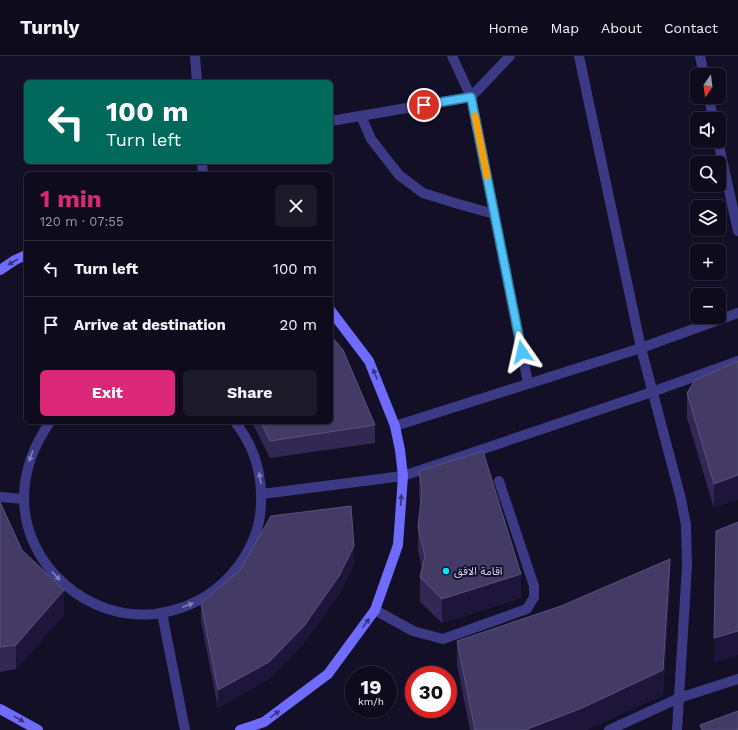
<!DOCTYPE html>
<html lang="en">
<head>
<meta charset="utf-8">
<style>
	:root { --surface:#0e0b1c; --page:#1c1929; --text:#f1f3f6; --muted:#9b9ba3; --line:#2e2b3b; --accent:#db2777 }
	body { margin:0; font-family:"Work Sans","Noto Sans Arabic",sans-serif; background:var(--page); color:var(--text); height:100vh; display:flex; flex-direction:column; font-size:15px; white-space:nowrap }
	* { box-sizing:border-box; margin:0 }
	p { font-size:13px; color:var(--muted) }
	.icon { flex:none; width:22px; height:22px; fill:none; stroke:currentColor; stroke-width:2; stroke-linecap:round; stroke-linejoin:round }
	.map { position:relative; flex:1; overflow:hidden }
	.side { position:absolute; left:24px; top:116px; width:309px; height:252px; display:flex; flex-direction:column; background:var(--surface); border-radius:6px; box-shadow:0 1px 3px #0004,0 0 0 1px var(--line) }
	.side>* { flex:none }
	.top-card { position:absolute; left:24px; top:24px; width:309px; height:84px; border-radius:6px; box-shadow:0 1px 3px #0004,0 0 0 1px var(--line); background:#00695c; color:#fff; overflow:hidden }
	.needle { width:26px; rotate:194deg }
	.tools { position:absolute; left:690px; top:12px; display:grid; gap:8px }
	.tools a { display:grid; place-items:center; width:36px; height:36px; border-radius:6px; background:var(--surface); box-shadow:0 1px 3px #0004,0 0 0 1px var(--line); font-size:20px }
	.speed { position:absolute; left:345px; top:610px; display:flex; gap:8px; font-size:20px; font-weight:700; text-align:center }
	.speed>* { display:grid; place-content:center; width:52px; height:52px; border-radius:50%; background:var(--surface); box-shadow:0 1px 3px #0004,0 0 0 1px var(--line); line-height:1 }
	.speed small { font-size:10px; font-weight:400 }
	.speed .limit { border:6px solid #d22; background:#fff; color:#111 }
	.pin { position:absolute; display:grid; place-items:center; width:34px; height:34px; color:#fff; margin:-17px; border:2px solid #fff; border-radius:50%; box-shadow:0 1px 4px #0007 }
	.me { position:absolute; width:44px; margin:-22px; rotate:349deg; stroke-linejoin:round; filter:drop-shadow(0 0 3px #0008) }
	.turn { display:flex; align-items:center; gap:14px; height:84px; padding:0 16px; font-size:18px }
	.turn .icon { width:52px; height:52px; stroke-width:2.5 }
	.turn b { display:block; font-size:28px; line-height:34px }
	.round { display:grid; place-items:center; flex:none; width:42px; height:42px; border-radius:6px; background:var(--page) }
	.overview { display:flex; align-items:center; justify-content:space-between; height:68px; padding:0 16px }
	h1 { font-size:24px; font-weight:700; line-height:30px; color:var(--accent) }
	.button { display:flex; gap:8px; margin-top:auto; padding:8px 16px }
	.button a { flex:1; height:46px; border-radius:6px; background:var(--accent); color:#fff; font-size:16px; font-weight:700; line-height:46px; text-align:center }
	.button a+a { background:var(--page); color:var(--text) }
	ul { padding:0; list-style:none }
	li { display:flex; align-items:center; gap:12px; height:56px; padding:0 16px; border-top:1px solid var(--line) }
	li div { flex:1 }
	li b { display:block; font-size:15px }
	li em { font-style:normal }
	header { display:flex; align-items:center; gap:24px; box-sizing:border-box; height:56px; padding:0 20px; background:var(--surface); border-bottom:1px solid var(--line) }
	header strong { font-size:19px }
	nav { display:flex; gap:22px; margin-inline-start:auto; font-size:14px }
	.map>svg:first-child { display:block }
</style>
</head>
<body>
<header>
<strong>Turnly</strong>
<nav><a>Home</a><a>Map</a><a>About</a><a>Contact</a></nav>
</header>
<div class="map">
<svg width="738" height="674" viewBox="0 0 738 674">
	<rect width="100%" height="100%" fill="#130f26"/>
	<g fill="none" stroke-linecap="round" stroke-linejoin="round">
		<g stroke="#3d3a85" stroke-width="10">
			<path d="M195 0 197 26"/>
			<path d="M452 0 471 41 528 327"/>
			<path d="M579 0 641 292 681 443 686 469 687 510 677 674"/>
			<path d="M700 0 704 19"/>
			<path d="M709 41 713 63"/>
			<path d="M361 60 371 83 399 119 423 137 455 147 494 158"/>
			<path d="M331 65 471 41 510 0"/>
			<path d="M718 85 738 175"/>
			<path d="M202 106 203 118"/>
			<path d="M50 366C34 389 24 413 24 442 24 510 88 565 155 558 177 555 198 547 216 533 237 516 253 492 259 466 265 430 258 395 235 366"/>
			<path d="M395 370 641 292 738 257"/>
			<path d="M262 438 403 420 652 336 738 305"/>
			<path d="M0 441 24 443"/>
			<path d="M375 554 413 575 443 583 527 553 534 541V530L499 425"/>
			<path d="M162 557 185 674"/>
			<path d="M609 674 679 642 738 623"/>
		</g>
		<g stroke="#6f6bff" stroke-width="10">
			<path d="M0 214 15 204 26 199"/>
			<path d="M0 653 38 674"/>
			<path d="M240 674 264 666 328 618 375 554 398 489 403 420 400 394 395 370 369 305 331 255"/>
		</g>
	</g>
	<g fill="#312854">
		<path d="M738 305 714 452 687 362V337Z"/>
		<path d="M252 366H331L375 369V387L270 402Z"/>
		<path d="M419 415 521 542 442 567 420 546V521L422 512 418 495V471L421 449 419 439Z"/>
		<path d="M0 446 22 494 64 559 16 613 0 616Z"/>
		<path d="M354 508 339 538 304 587 269 623 218 652 201 565V547Z"/>
		<path d="M670 528 663 639 586 674H470L457 609V585Z"/>
	</g>
	<g fill="#1d163a">
		<path d="M738 419V444L714 452V428Z"/>
		<path d="M354 490V508L339 538 304 587 269 623 218 652V634Z"/>
		<path d="M670 503V528L663 639 586 674H525Z"/>
		<path d="M521 518V542L442 567V543Z"/>
		<path d="M64 534V559L16 613V589Z"/>
		<path d="M738 575V599L714 607V582Z"/>
	</g>
	<g fill="#433a66" stroke="#5a527e">
		<path d="M331 280 343 294 375 369 270 385 261 366H331Z"/>
		<path d="M738 305V419L714 428 687 337 695 324Z"/>
		<path d="M483 395 521 518 442 543 420 521 425 500 418 471 422 434 419 415Z"/>
		<path d="M0 446 22 494 64 534 16 589 0 591Z"/>
		<path d="M351 450 354 490 339 520 304 570 269 606 218 634 201 547 240 514 271 460Z"/>
		<path d="M738 466V575L714 582 716 475Z"/>
		<path d="M670 503 663 614 582 652 525 674H475L457 585 561 550Z"/>
		<path d="M738 655V674H702L700 669Z"/>
	</g>
	<defs><path id="oneway-solid" d="M-6-.8H1V-3.2L6.5 0L1 3.2V.8H-6Z"/></defs>
	<g fill="#38347d">
		<use href="#oneway-solid" transform="translate(13 206) rotate(149)"/>
		<use href="#oneway-solid" transform="translate(375 318) rotate(-112)"/>
		<use href="#oneway-solid" transform="translate(401 444) rotate(-86)"/>
		<use href="#oneway-solid" transform="translate(366 567) rotate(-54)"/>
		<use href="#oneway-solid" transform="translate(275 658) rotate(-36)"/>
		<use href="#oneway-solid" transform="translate(19 663) rotate(29)"/>
	</g>
	<g fill="#837fbc">
		<use href="#oneway-solid" transform="translate(31 400) rotate(109)"/>
		<use href="#oneway-solid" transform="translate(260 422) rotate(-99)"/>
		<use href="#oneway-solid" transform="translate(56 520) rotate(47)"/>
		<use href="#oneway-solid" transform="translate(188 549) rotate(-21)"/>
	</g>
	<g fill="none" stroke-linecap="round" stroke-linejoin="round">
		<g stroke="#337fa1" stroke-width="10">
			<path id="route" d="M424 49 471 41 522 296"/>
		</g>
		<use href="#route" stroke="#4fc3f7" stroke-width="7"/>
		<path stroke="#f59e0b" stroke-width="7" d="M475 60 487 120"/>
	</g>
	<circle fill="#00e5ff" stroke="#130f26" stroke-width="1.5" cx="446" cy="515" r="4"/>
	<g text-anchor="middle" dominant-baseline="central" stroke-width="4" stroke-linejoin="round" paint-order="stroke">
		<g font-size="11" fill="#d9d4ff" stroke="#130f26" text-anchor="start">
			<text x="454" y="515">اقامة الافق</text>
		</g>
	</g>
</svg>
<div class="tools">
<a><svg class="needle" viewBox="-14 -14 28 28"><path d="M0-13l5 13h-10z" fill="#e53935"/><path d="M0 13l5-13h-10z" fill="#9b9ba3"/></svg></a>
<a><svg class="icon" aria-label="sound" viewBox="0 0 24 24"><path d="M4 9h4l5-4v14l-5-4H4zM17 9q2 3 0 6"/></svg></a>
<a><svg class="icon" aria-label="search" viewBox="0 0 24 24"><circle cx="10" cy="10" r="6"/><path d="M15 15l6 6"/></svg></a>
<a><svg class="icon" aria-label="layers" viewBox="0 0 24 24"><path d="M12 4l9 5-9 5-9-5zM3 14l9 5 9-5"/></svg></a>
<a>+</a>
<a>−</a>
</div>
<div class="speed"><div>19<small>km/h</small></div><div class="limit">30</div></div>
<div class="pin" style="left:424px;top:49px;background:#d93025"><svg class="icon" aria-label="arrive" viewBox="0 0 24 24"><path d="M6 21V4h12l-3 4 3 4H6"/></svg></div>
<svg class="me" style="left:522px;top:296px" viewBox="-20 -20 40 40"><path d="M0-17L14 15 0 8-14 15z" fill="#4fc3f7" stroke="#fff" stroke-width="4"/></svg>
<div class="top-card">
<div class="turn"><svg class="icon" aria-label="left" viewBox="0 0 24 24"><path d="M17 20v-9H6M10 6l-5 5 5 5"/></svg><div><b>100 m</b>Turn left</div></div>
</div>
<section class="side">
<div class="overview"><div><h1>1 min</h1><p>120 m · 07:55</p></div><a class="round"><svg class="icon" aria-label="close" viewBox="0 0 24 24"><path d="M6 6l12 12M18 6L6 18"/></svg></a></div>
<ul>
<li><svg class="icon" aria-label="left" viewBox="0 0 24 24"><path d="M17 20v-9H6M10 6l-5 5 5 5"/></svg><div><b>Turn left</b></div><em>100 m</em></li>
<li><svg class="icon" aria-label="arrive" viewBox="0 0 24 24"><path d="M6 21V4h12l-3 4 3 4H6"/></svg><div><b>Arrive at destination</b></div><em>20 m</em></li>
</ul>
<div class="button"><a>Exit</a><a>Share</a></div>
</section>
</div>
</body>
</html>
